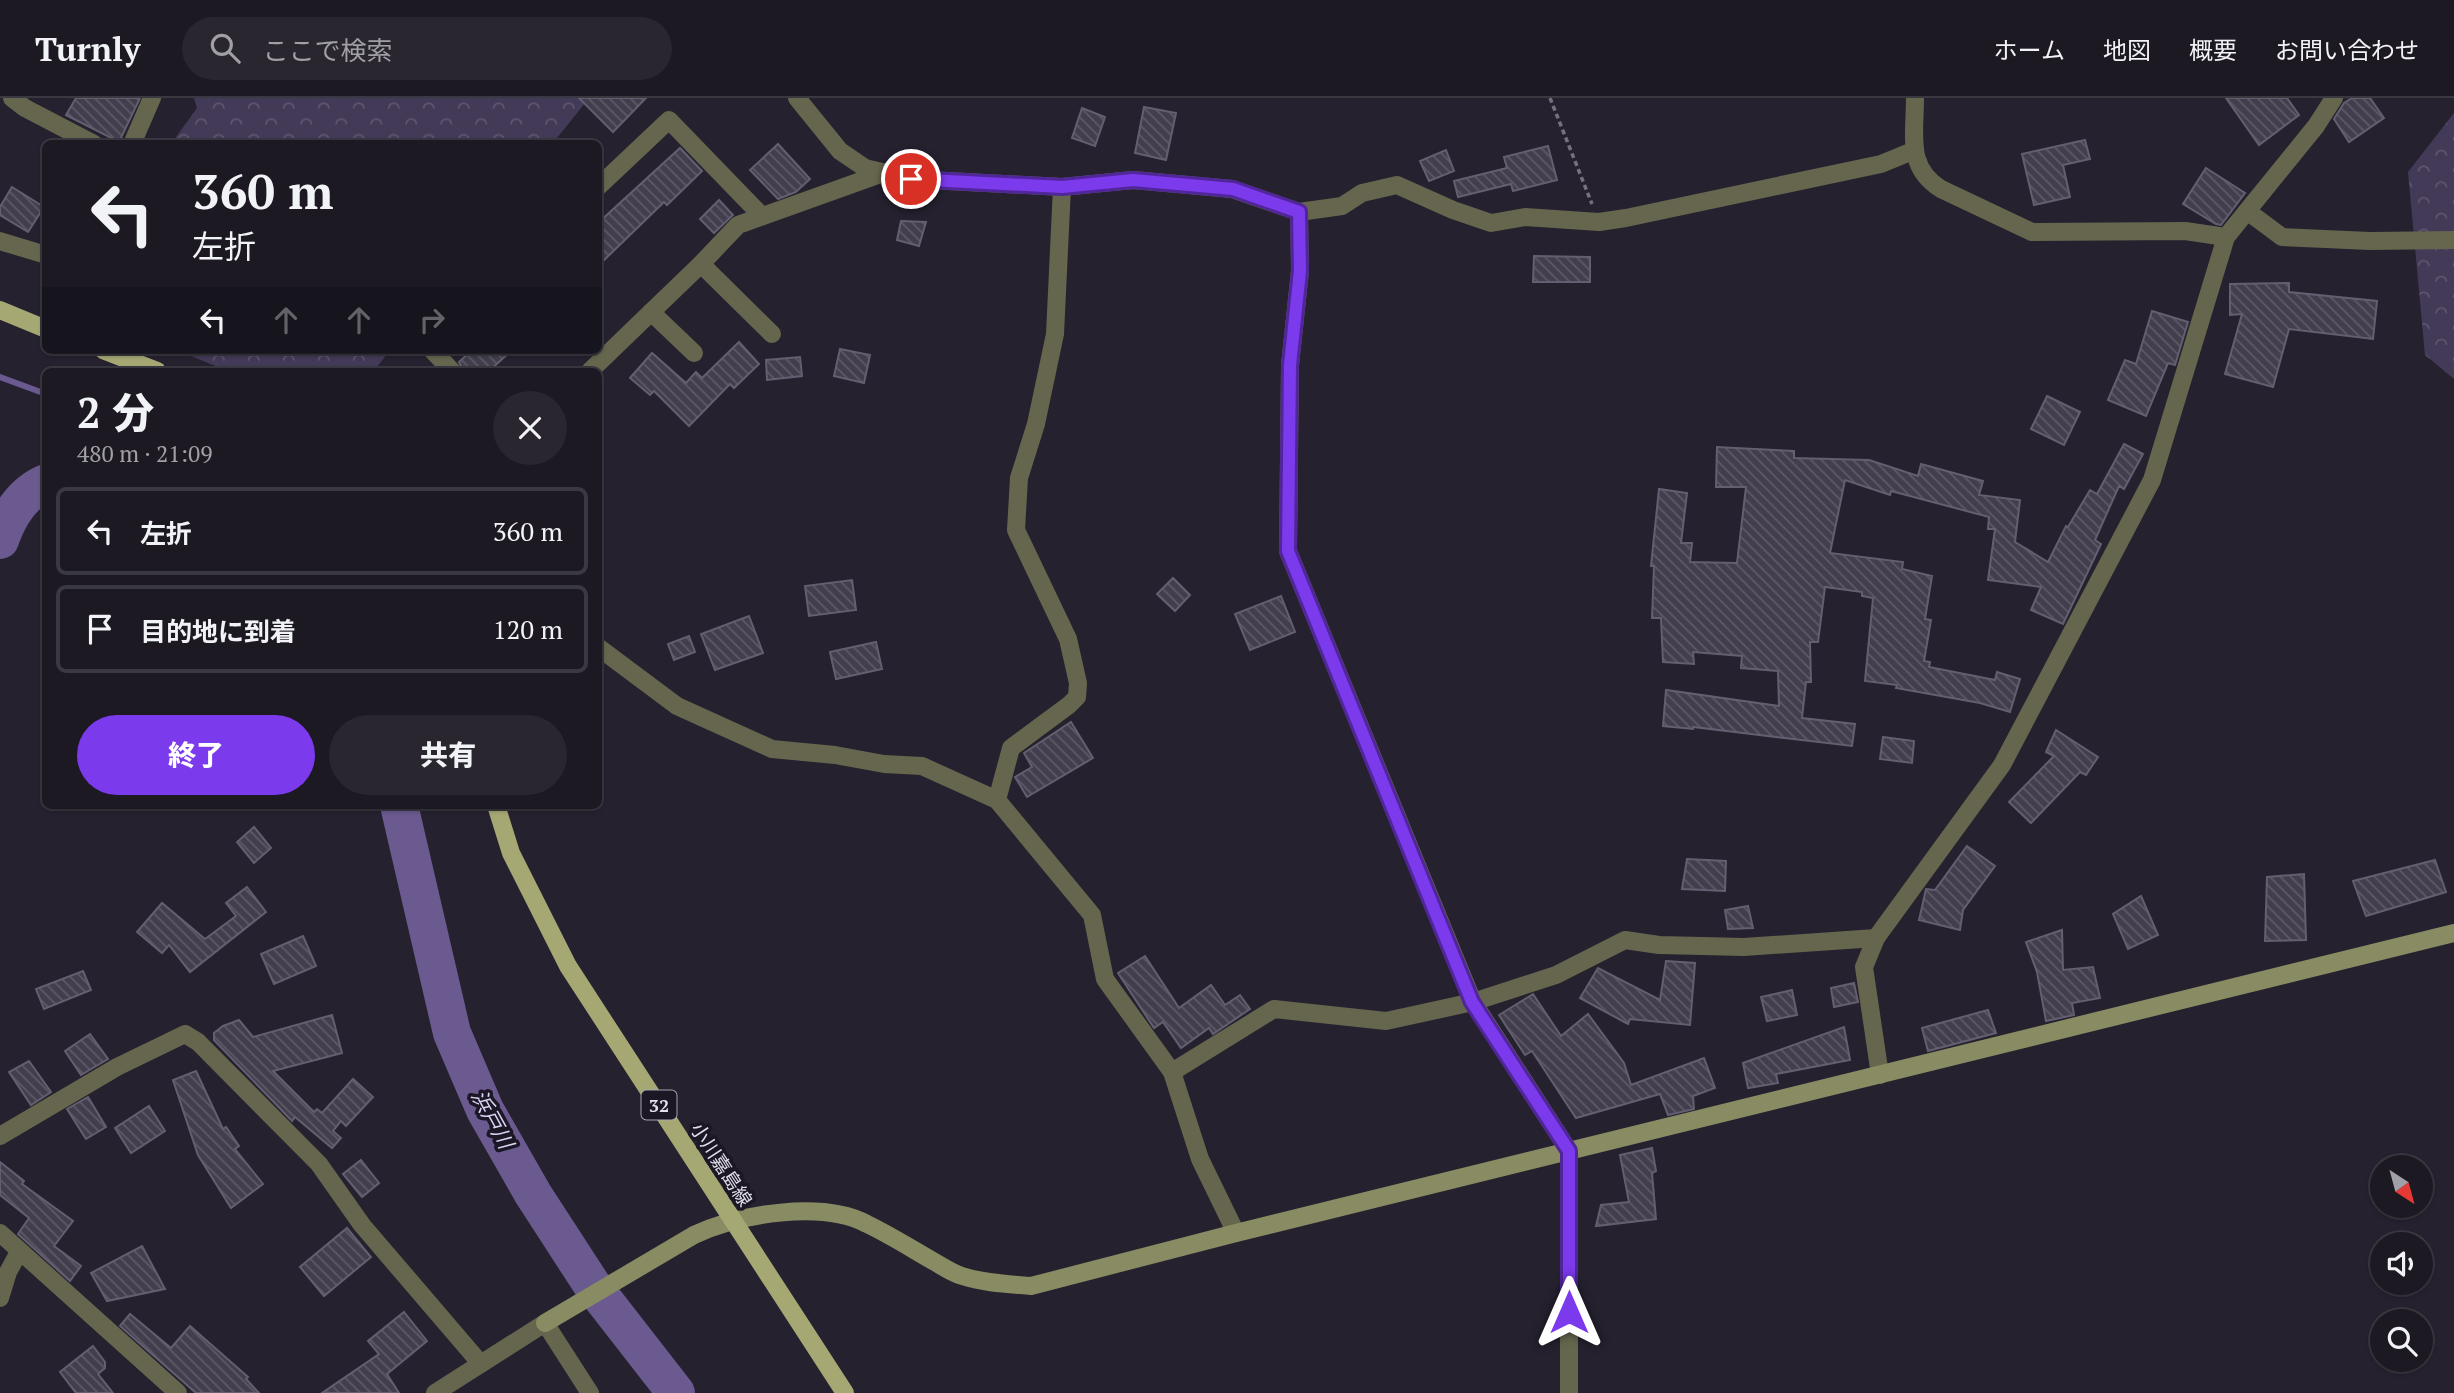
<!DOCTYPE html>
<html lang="ja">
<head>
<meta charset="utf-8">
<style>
	:root { --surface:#1c1923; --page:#292630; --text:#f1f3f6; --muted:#a0a0a6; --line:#3a3841; --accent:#7c3aed }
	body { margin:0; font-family:"PT Serif","Noto Sans JP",serif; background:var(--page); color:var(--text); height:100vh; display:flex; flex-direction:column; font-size:26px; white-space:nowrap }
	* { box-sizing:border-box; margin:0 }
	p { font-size:23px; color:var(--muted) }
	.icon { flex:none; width:38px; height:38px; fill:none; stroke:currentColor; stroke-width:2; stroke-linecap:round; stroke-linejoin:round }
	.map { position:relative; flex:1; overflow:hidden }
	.drawer { position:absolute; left:42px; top:270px; width:560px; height:441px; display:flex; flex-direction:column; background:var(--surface); border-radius:10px; box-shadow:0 2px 5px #0004,0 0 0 2px var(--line) }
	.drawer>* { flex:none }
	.hud { position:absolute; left:42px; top:42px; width:560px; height:214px; border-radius:10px; box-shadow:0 2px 5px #0004,0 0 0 2px var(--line); background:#1c1923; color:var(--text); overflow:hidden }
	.needle { width:46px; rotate:144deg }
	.buttons { position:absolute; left:2370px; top:1057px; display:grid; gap:14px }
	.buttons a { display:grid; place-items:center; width:63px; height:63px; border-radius:50%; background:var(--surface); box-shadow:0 2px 5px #0004,0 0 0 2px var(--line); font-size:35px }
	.pin { position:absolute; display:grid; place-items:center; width:60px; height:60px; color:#fff; margin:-30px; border:4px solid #fff; border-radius:50%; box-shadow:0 2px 7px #0007 }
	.me { position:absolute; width:77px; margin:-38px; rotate:0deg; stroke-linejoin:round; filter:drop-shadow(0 0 5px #0008) }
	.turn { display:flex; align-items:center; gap:24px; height:147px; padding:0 35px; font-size:32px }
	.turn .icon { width:91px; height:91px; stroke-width:2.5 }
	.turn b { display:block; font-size:49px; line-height:60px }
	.lanes { display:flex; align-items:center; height:66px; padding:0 35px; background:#0003; justify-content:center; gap:35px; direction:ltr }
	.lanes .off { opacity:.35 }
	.round { display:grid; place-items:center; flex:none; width:74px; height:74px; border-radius:37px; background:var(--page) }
	.headline { display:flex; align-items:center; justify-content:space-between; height:119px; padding:0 35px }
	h1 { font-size:42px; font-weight:800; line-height:52px }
	.action { display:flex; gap:14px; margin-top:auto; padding:14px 35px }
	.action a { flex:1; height:80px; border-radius:42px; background:var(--accent); color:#fff; font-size:28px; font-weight:800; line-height:80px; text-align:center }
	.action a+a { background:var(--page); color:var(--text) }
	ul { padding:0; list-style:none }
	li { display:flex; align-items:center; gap:21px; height:88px; margin:0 14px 10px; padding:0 21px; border:4px solid var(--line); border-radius:10px }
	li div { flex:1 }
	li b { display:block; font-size:26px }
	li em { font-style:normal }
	header { display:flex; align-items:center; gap:42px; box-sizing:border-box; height:98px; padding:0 35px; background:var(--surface); border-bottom:2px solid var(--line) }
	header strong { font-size:33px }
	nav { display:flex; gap:38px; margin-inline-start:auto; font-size:24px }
	.search { width:490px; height:63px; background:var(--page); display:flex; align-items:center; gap:18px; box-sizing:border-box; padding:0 24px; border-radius:38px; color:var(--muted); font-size:26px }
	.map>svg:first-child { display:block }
</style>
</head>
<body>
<header>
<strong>Turnly</strong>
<div class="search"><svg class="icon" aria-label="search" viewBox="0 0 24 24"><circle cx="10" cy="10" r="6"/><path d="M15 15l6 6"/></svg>ここで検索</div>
<nav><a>ホーム</a><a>地図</a><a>概要</a><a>お問い合わせ</a></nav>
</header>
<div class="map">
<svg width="2454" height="1295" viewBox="0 0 2454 1295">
	<defs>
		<pattern id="forest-crowns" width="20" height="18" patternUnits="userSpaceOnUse" patternTransform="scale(1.75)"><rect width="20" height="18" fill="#433a58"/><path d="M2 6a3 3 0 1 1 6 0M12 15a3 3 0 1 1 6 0" fill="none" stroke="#5e5670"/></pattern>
		<pattern id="building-back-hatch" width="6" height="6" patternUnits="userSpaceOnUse" patternTransform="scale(1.75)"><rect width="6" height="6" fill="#423e4d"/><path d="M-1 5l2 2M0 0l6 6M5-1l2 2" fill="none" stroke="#5d5a67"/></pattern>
	</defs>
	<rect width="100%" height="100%" fill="#25212f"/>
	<g fill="url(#forest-crowns)">
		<path d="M194 0H589L553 45 171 46 197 10Z"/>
		<path d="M2454 15V281L2425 257 2408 74Z"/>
		<path d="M176 252H390L374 273H228Z"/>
	</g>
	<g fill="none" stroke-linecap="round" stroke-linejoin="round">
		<path stroke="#6a5a8f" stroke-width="6" d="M0 279 46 296"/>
		<g stroke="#6a5a8f" stroke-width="38">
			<path d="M0 442C8 419 22 395 46 385"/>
			<path d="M399 707 452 935 485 1012 533 1096 592 1187 676 1295"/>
		</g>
	</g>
	<g fill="url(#building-back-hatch)" stroke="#645f70" stroke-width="2">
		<path d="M76 0H140L119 44 66 17Z"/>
		<path d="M579 0H646L613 34Z"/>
		<path d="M2226 0H2287L2299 17 2259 47Z"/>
		<path d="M2352 0H2370L2384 20 2349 44 2334 21 2344 5Z"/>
		<path d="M1144 9 1176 15 1166 62 1135 55Z"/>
		<path d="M1082 10 1105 19 1095 48 1072 40Z"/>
		<path d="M2085 42 2090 61 2063 67 2070 99 2034 107 2022 56Z"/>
		<path d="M778 46 810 81 796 94 778 101 750 72Z"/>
		<path d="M1548 48 1557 82 1513 93 1511 86 1458 99 1454 83 1507 70 1504 59Z"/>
		<path d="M680 50 702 73 667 107 664 104 598 168V125Z"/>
		<path d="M1446 52 1454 73 1429 83 1420 63Z"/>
		<path d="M2206 70 2245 95 2221 127 2216 126 2183 106Z"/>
		<path d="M12 89 44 109 28 134 0 117V109Z"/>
		<path d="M719 102 733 117 714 135 700 121Z"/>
		<path d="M901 123 926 124 919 148 897 142Z"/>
		<path d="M1534 158 1590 159V184H1533Z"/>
		<path d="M2289 185V194L2377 203 2373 241 2289 231 2273 289 2225 276 2242 216 2230 217V186Z"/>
		<path d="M2152 213 2188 224 2175 267 2168 265 2146 318 2108 302 2125 262 2136 266Z"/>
		<path d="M739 244 759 266 734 290 730 286 689 328 654 293 650 297 630 280 652 255 686 285 696 274 702 280Z"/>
		<path d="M840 251 870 257 864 285 834 278Z"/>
		<path d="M472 252H512L489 273H463L459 264Z"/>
		<path d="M800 259 802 278 767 282 766 262Z"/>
		<path d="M2047 298 2080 314 2064 347 2031 331Z"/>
		<path d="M2124 346 2143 356 2124 391 2119 388 2095 442 2101 446 2063 526 2031 512 2041 489 1988 482 1995 431H1988L1989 419 1891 393 1890 397 1845 382 1830 455 1903 464 1902 471 1932 478 1925 521 1931 522 1924 563 1930 564 1929 569 1995 582 1997 574 2020 581 2010 614 1980 605 1896 590 1897 587 1865 583 1873 500 1862 498V494L1825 489 1818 544H1810L1811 584H1806L1802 620 1855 626 1852 648 1693 629V631L1663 628 1666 592 1779 608 1778 573 1741 570 1742 558 1693 554 1694 566 1663 564 1661 520H1652L1654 468H1651L1659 391 1687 395 1681 445H1692L1690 464 1737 465 1746 389H1716L1717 349 1794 353V360L1869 362 1918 378 1921 366 1983 383 1979 397 2020 402 2015 444 2048 464 2066 428 2068 429 2090 392 2097 396Z"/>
		<path d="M1173 480 1190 497 1175 513 1157 496Z"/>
		<path d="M852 482 856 512 809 518 805 488Z"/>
		<path d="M1281 498 1295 534 1250 552 1235 516Z"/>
		<path d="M749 518 763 555 715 572 701 536Z"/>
		<path d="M689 538 695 554 674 562 668 546Z"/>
		<path d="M876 544 882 571 836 581 830 554Z"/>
		<path d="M1071 624 1093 660 1027 699 1015 679 1032 669 1024 655Z"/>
		<path d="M2056 632 2098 659 2086 677 2080 674 2031 725 2009 704 2054 658 2046 654Z"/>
		<path d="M1883 639 1914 643 1912 665 1880 661Z"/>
		<path d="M254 729 271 750 254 765 237 744Z"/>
		<path d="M1967 748 1995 768 1963 812 1960 832 1919 822 1926 791 1935 792Z"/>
		<path d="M1687 761 1726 763 1725 793 1682 791Z"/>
		<path d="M2435 762 2446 794 2366 818 2353 783Z"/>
		<path d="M2304 776 2306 842 2265 843 2267 779Z"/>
		<path d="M247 789 266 814 190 874 169 847 162 855 137 834 162 805 205 841 236 818 226 805Z"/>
		<path d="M2141 798 2158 837 2128 851 2113 816Z"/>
		<path d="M1748 808 1753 830 1728 831 1725 812Z"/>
		<path d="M2062 832 2063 872 2093 869 2100 900 2072 905 2074 917 2046 923 2037 874 2026 844Z"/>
		<path d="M303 838 316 868 274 886 261 856Z"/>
		<path d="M1145 858 1179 910 1211 887 1225 907 1240 897 1250 911 1213 936 1209 930 1181 950 1163 924 1154 930 1118 875Z"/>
		<path d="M1666 863 1695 865 1690 927 1630 921 1628 926 1580 900 1598 870 1660 902Z"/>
		<path d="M83 873 91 892 44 911 36 891Z"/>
		<path d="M1854 885 1858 904 1834 909 1831 890Z"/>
		<path d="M1792 892 1797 917 1767 923 1761 899Z"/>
		<path d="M1533 896 1561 938 1588 916 1624 965 1631 987 1704 960 1715 990 1693 998 1694 1011 1668 1017 1660 996 1576 1020 1532 953 1525 957 1499 917Z"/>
		<path d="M1988 912 1996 935 1928 953 1922 930Z"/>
		<path d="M332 917 342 955 273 973 314 1014 317 1011 322 1015 353 981 373 999 346 1028 341 1023 333 1033 341 1040 332 1050 295 1019 292 1023 214 942V935L223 928 239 922 253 939Z"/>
		<path d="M1844 929 1850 962 1776 976 1778 985 1748 990 1743 965Z"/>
		<path d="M90 936 108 961 81 977 65 953Z"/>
		<path d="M29 963 51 994 31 1007 9 974Z"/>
		<path d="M196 973 223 1031 226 1029 239 1048 235 1051 263 1086 231 1110 198 1057 173 982Z"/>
		<path d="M88 999 106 1029 86 1041 67 1011Z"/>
		<path d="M149 1008 165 1033 131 1055 115 1030Z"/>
		<path d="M1652 1050 1656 1073 1652 1075 1656 1121 1596 1128 1601 1107 1629 1104 1620 1057Z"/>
		<path d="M361 1062 379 1085 362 1099 343 1076Z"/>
		<path d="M0 1064 24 1083 22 1086 73 1123 54 1148 81 1168 70 1183 18 1136 29 1120 0 1097Z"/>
		<path d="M347 1130 371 1159 324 1198 300 1169Z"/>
		<path d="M142 1148 165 1191 107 1203 91 1175Z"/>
		<path d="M404 1214 427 1243 387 1276 399 1295H322L379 1256 368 1243Z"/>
		<path d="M130 1216 171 1250 190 1228 248 1279 246 1281 259 1295H196L120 1228Z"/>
		<path d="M93 1248 105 1264V1270L98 1276 113 1295H76L60 1274Z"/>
	</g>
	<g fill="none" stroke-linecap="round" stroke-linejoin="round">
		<path stroke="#75727e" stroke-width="3.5" stroke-dasharray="5 3.5" stroke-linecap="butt" d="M1550 0 1592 106"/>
		<g stroke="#65664d" stroke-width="18">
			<path d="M12 0 25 10 94 46"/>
			<path d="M797 0 840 53 865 70 911 81 1062 89 1133 82 1232 91 1299 114 1342 108 1362 95 1397 87 1453 112 1491 125 1525 119 1599 124 1626 120 1881 66 1915 52"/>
			<path d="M1915 0C1915 38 1906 69 1941 91L2032 134 2185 133 2226 139"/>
			<path d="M132 46 152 0"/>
			<path d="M598 89 669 22 762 118"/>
			<path d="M2247 113 2282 139 2370 143 2454 142"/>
			<path d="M1299 114 1300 173 1290 267 1288 453 1473 904 1569 1053V1295"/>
			<path d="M0 143 46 157"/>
			<path d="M701 166 772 236"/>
			<path d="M651 214 694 255"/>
			<path d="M432 252 452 273"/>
			<path d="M590 273 701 166 738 127 886 74"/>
			<path d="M598 549 677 608 772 651 835 657 884 666 922 668 997 702 1092 817 1105 881 1172 974 1200 1061 1236 1135"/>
			<path d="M997 702 1011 650 1069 607 1077 599 1078 585 1068 541 1016 432 1019 380 1036 326 1055 236 1062 89"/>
			<path d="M1172 974 1274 911 1386 923 1473 904 1556 877 1625 842 1659 847 1744 849 1876 840"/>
			<path d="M1880 977 1864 869 1876 840 2002 667 2152 382 2226 139 2316 28 2334 0"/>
			<path d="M0 1038 117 969 185 936 198 944 319 1066 362 1127 481 1266"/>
			<path d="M0 1135 178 1295"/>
			<path d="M0 1200 8 1174 19 1154"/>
			<path d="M435 1295 545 1225 590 1295"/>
		</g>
		<path stroke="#898b63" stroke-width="18" d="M545 1225 694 1137C739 1116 822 1102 867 1126 890 1137 912 1151 933 1163 942 1168 952 1175 962 1178 984 1185 1008 1186 1031 1188L1236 1135 2454 835"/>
		<g stroke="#a6a874" stroke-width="18">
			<path d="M0 212 46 231"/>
			<path d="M103 252 157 273"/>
			<path d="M496 707 511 755 568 868 845 1295"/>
		</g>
	</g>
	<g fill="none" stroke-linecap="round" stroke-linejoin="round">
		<g stroke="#51269a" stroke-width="18">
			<path id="route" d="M911 81 1062 89 1133 82 1233 91 1299 114 1300 173 1290 267 1288 453 1472 904 1569 1053V1214"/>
		</g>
		<use href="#route" stroke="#7c3aed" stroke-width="12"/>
	</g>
	<g text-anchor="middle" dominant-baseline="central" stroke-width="7" stroke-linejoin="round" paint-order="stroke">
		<rect fill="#1b1725" stroke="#a6a4ae" stroke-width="2" x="641.5" y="992.5" width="35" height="29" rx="5"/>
		<g font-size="18" font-weight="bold" fill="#e2e0e9">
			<text x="659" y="1007">32</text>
		</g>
		<g font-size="19" fill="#e2e0e9" stroke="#1b1725">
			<text transform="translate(722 1066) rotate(57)">小川嘉島線</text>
		</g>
		<g font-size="21" font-style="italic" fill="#dbd3f3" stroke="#1b1725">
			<text transform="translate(493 1021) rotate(61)">浜戸川</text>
		</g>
	</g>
</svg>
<div class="buttons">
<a><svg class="needle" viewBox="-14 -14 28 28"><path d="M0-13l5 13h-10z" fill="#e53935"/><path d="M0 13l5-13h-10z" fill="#a0a0a6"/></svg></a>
<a><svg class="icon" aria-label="sound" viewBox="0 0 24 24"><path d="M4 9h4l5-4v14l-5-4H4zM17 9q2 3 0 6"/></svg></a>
<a><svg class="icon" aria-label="search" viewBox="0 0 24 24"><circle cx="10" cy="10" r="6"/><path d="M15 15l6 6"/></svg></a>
</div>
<div class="pin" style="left:911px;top:81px;background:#d93025"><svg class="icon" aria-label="arrive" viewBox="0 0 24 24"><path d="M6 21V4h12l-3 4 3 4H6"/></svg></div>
<svg class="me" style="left:1569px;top:1214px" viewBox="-20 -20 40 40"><path d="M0-17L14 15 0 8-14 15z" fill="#7c3aed" stroke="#fff" stroke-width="4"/></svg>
<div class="hud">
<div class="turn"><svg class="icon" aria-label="left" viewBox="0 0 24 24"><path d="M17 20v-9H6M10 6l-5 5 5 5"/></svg><div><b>360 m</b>左折</div></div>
<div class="lanes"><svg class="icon" aria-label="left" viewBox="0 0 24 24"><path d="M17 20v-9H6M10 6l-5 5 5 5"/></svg><svg class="icon off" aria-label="ahead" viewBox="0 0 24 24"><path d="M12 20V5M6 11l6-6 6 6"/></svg><svg class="icon off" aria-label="ahead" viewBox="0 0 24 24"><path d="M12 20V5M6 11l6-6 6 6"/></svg><svg class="icon off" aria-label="right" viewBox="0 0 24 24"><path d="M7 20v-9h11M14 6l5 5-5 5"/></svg></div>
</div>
<section class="drawer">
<div class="headline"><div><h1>2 分</h1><p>480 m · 21:09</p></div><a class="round"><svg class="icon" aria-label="close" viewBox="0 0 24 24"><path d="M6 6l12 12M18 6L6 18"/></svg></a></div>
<ul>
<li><svg class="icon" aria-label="left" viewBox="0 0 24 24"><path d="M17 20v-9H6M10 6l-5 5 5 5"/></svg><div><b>左折</b></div><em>360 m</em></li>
<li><svg class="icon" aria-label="arrive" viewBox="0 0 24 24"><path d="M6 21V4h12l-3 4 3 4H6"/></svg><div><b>目的地に到着</b></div><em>120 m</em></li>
</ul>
<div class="action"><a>終了</a><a>共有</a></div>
</section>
</div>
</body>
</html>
